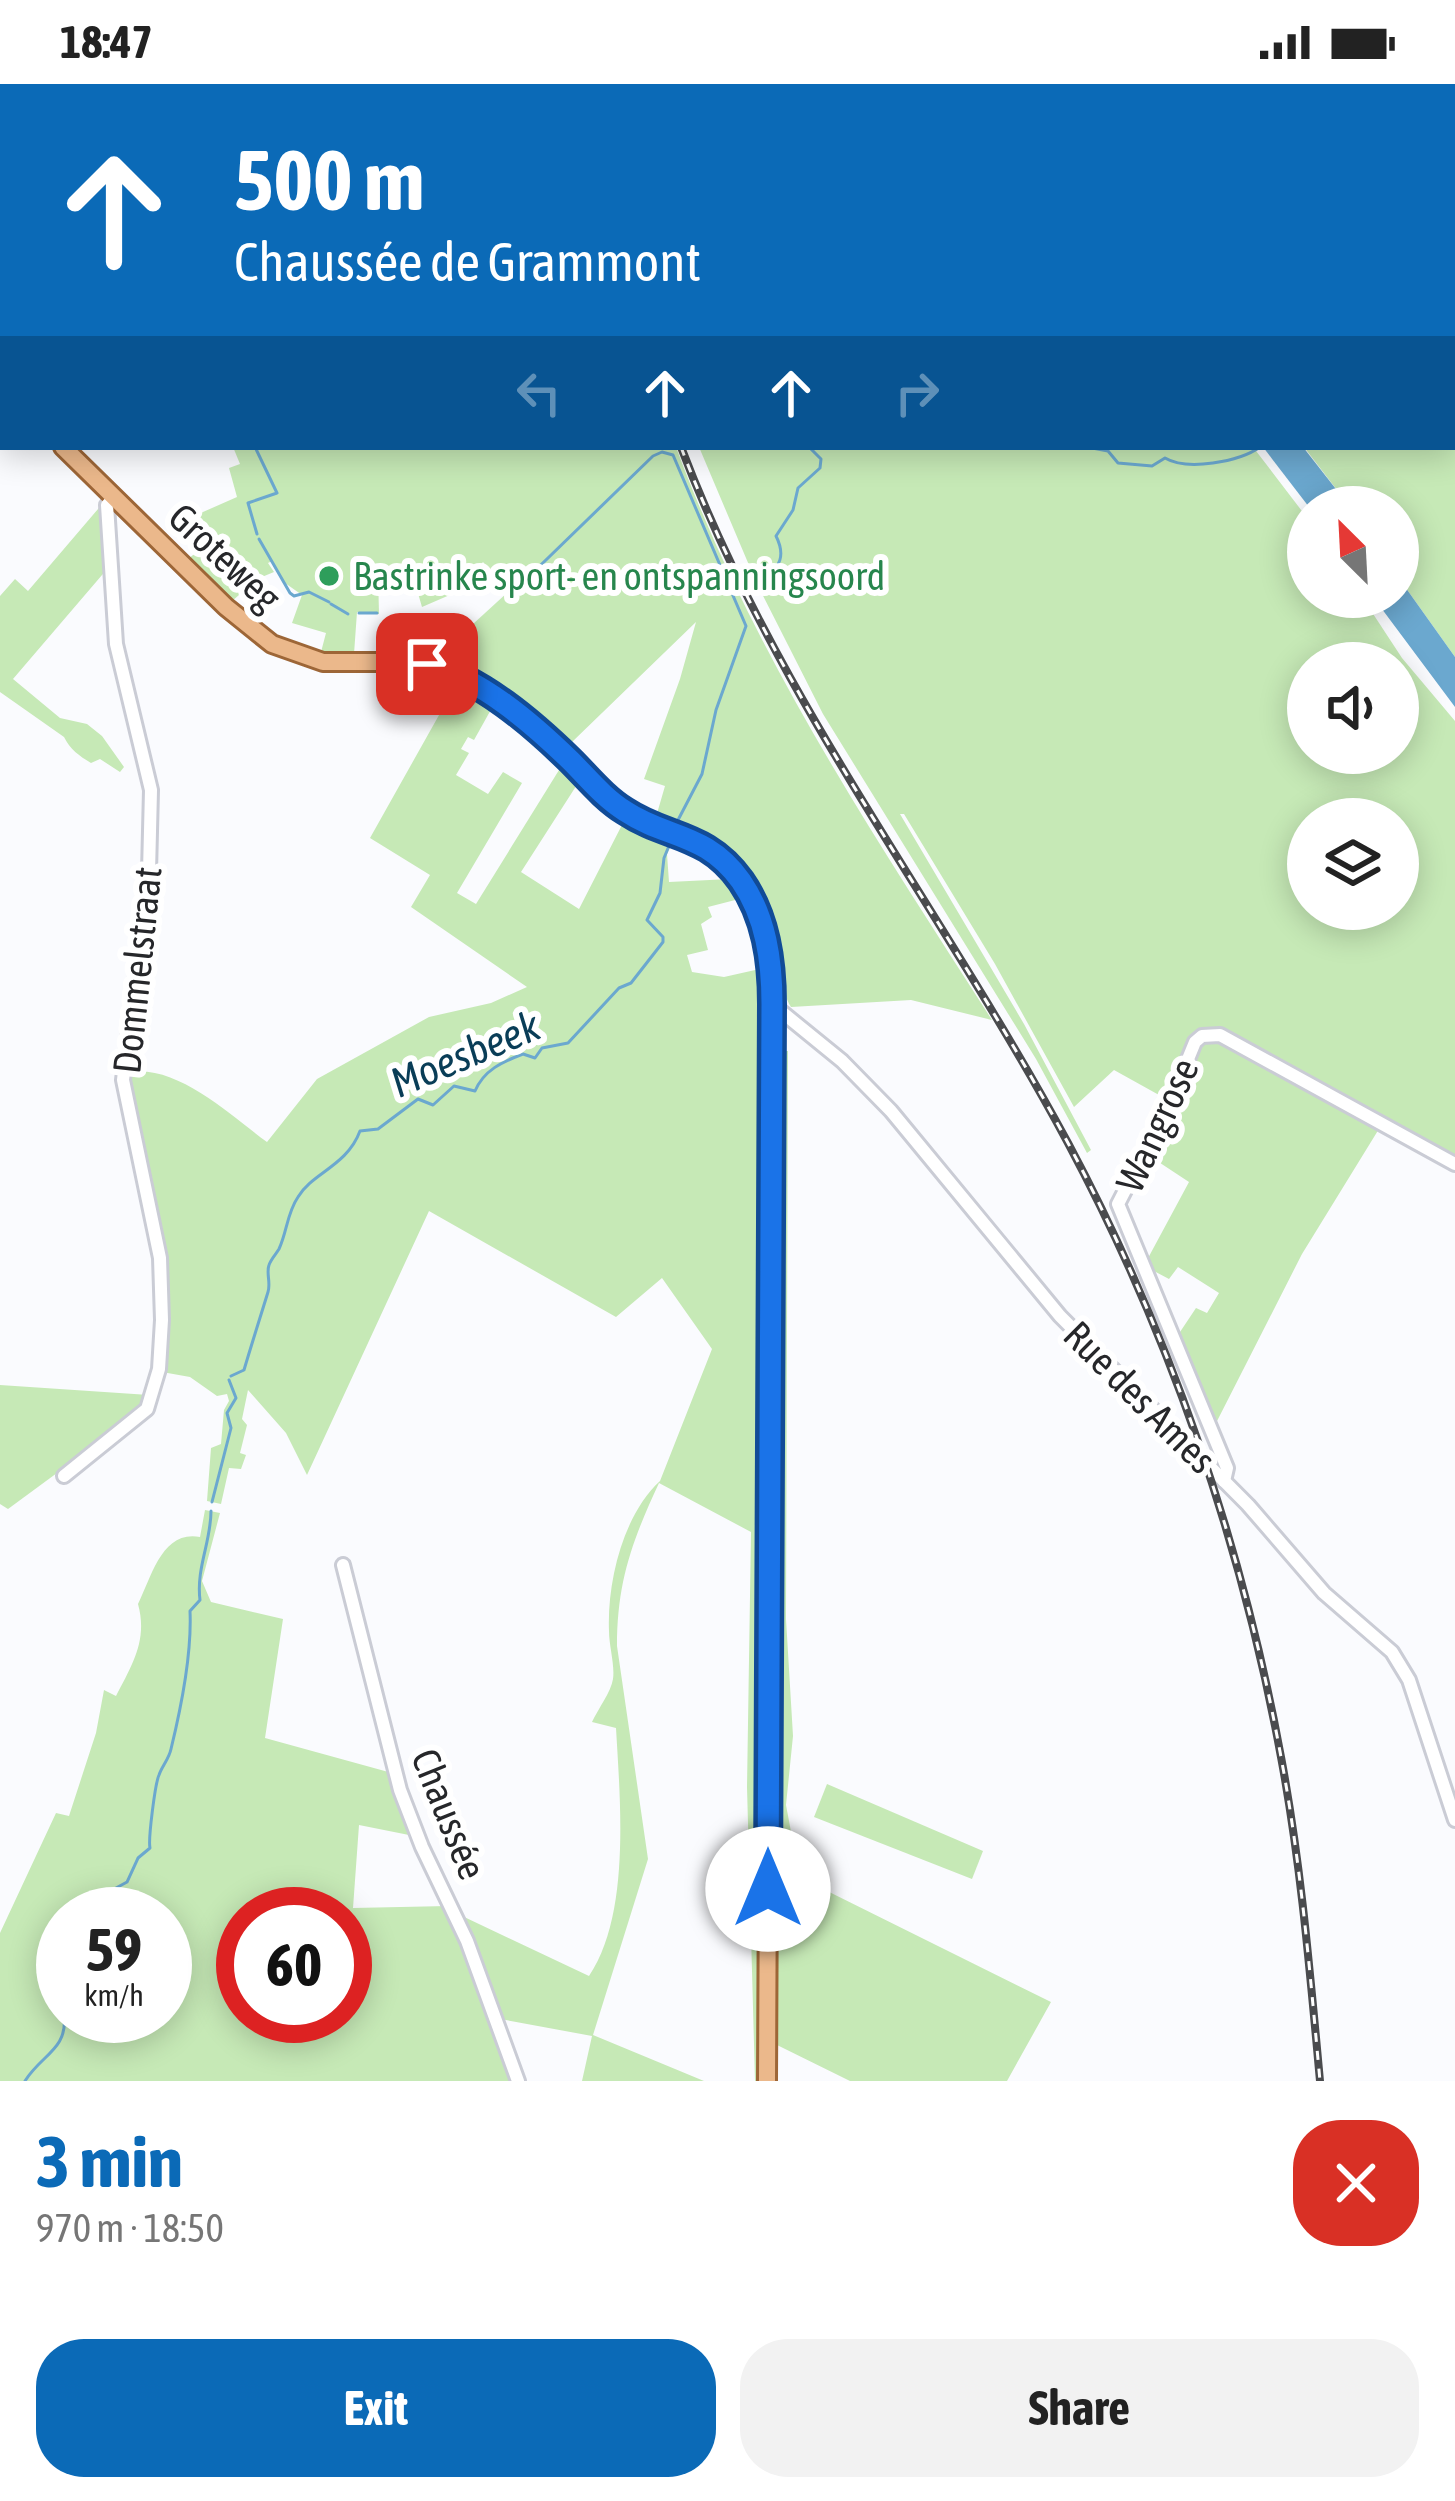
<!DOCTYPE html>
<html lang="en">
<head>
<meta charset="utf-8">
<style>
	:root { --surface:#fff; --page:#f2f2f2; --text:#222; --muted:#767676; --accent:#0b6ab7 }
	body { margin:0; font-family:"Asap Condensed",sans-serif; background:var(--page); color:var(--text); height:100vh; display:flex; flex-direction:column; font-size:45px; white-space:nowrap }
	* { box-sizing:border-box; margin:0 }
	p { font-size:39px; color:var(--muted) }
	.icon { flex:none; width:66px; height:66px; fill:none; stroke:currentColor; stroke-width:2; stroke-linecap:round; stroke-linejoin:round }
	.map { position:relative; height:1997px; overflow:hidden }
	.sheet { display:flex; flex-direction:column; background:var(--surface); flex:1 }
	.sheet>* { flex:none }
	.top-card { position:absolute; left:0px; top:0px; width:1455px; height:366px; box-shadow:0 6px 30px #0003; background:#0b6ab7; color:#fff; overflow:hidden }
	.needle { width:78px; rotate:336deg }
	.tools { position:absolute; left:1287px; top:402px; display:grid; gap:24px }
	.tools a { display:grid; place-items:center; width:132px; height:132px; border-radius:50%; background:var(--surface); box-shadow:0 6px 30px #0003; font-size:60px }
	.speed { position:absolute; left:36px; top:1803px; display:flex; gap:24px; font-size:60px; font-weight:700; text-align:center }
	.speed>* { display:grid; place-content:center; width:156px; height:156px; border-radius:50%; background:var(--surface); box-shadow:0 6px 30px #0003; line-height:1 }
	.speed small { font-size:30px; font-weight:400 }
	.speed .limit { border:18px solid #d22; background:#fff; color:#111 }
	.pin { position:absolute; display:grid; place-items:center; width:102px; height:102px; color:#fff; margin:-51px; border-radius:24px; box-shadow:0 6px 18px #0006 }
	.me { position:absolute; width:132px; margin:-66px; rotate:0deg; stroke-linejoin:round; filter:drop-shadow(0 0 9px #0008) }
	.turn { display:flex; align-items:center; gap:42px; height:252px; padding:0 36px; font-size:54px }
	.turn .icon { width:156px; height:156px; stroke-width:2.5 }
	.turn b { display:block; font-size:84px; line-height:102px }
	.lanes { display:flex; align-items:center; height:114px; padding:0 36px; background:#0003; justify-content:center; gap:60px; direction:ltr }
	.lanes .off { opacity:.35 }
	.round { display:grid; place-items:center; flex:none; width:126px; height:126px; border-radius:48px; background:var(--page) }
	.head { display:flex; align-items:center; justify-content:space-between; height:204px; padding:0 36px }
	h1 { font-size:72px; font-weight:700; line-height:90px; color:var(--accent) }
	.cta { display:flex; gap:24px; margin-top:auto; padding:24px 36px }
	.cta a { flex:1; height:138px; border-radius:48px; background:var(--accent); color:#fff; font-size:48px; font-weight:700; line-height:138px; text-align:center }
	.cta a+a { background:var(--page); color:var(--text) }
	.status { display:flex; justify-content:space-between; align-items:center; height:84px; padding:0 60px; background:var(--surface); direction:ltr }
	.status svg { height:33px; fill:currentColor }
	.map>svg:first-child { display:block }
</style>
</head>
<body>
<div class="status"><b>18:47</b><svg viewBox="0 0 49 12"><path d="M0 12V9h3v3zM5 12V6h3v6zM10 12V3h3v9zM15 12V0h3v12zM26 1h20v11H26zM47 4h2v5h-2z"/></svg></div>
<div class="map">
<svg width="1455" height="1997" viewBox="0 0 1455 1997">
	<rect width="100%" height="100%" fill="#fafbfe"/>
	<g fill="#c6e9b6" fill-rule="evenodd">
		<path d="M0 0H569V3H3V169Z"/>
		<path d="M587 0H1164L587 3Z"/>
		<path d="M1208 0H1455V573L1398 493V423H1350L1304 363H1452V3H1206Z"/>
		<path d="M233 363H676C752 569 874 752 992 936L911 916 791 923C780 905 784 889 781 869 767 792 732 752 656 733L665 702 644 695 680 595 696 538 572 658 501 607 438 572 508 508 483 478 459 507 422 523 410 482 378 489 379 530 357 528 354 570 321 568 326 549 292 539 302 511 285 499 272 477 268 479 274 488 257 495 231 518 188 475 203 463 178 439 237 413 229 384 240 380Z"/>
		<path d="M699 363H1253L1308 435V513H1362L1402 574 1455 637V1072L1210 943C1183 952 1177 991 1168 1016L1114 986 1074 1023 995 880 904 730H900L1024 940 1091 1066 1087 1069 1036 975 823 630 757 500ZM1308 579H1398V669H1308ZM1308 735H1398V825H1308Z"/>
		<path d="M104 418 108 484 13 595 60 634 87 640 102 652 124 683 120 688 100 675 91 679C79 672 70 665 64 653L0 608V512L15 495 28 507Z"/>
		<path d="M457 599 493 622 474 656 468 653 461 665 469 669 456 691 488 710 503 688 522 699 457 809 476 820 564 678 580 696 521 788 579 825 625 735 674 755 667 770 669 798 730 795 743 814 708 823 712 833 701 840 708 866 687 871 692 888 724 893 764 884 760 1997H755L747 1703 751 1448 659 1399C632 1457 617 1498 617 1562L648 1775 593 1951 704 1997H582L592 1952 495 1934 460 1831 589 1892C631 1830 620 1716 616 1644L592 1638C598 1625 611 1608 613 1595 615 1581 609 1562 609 1547 607 1498 623 1431 660 1397L712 1265 662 1194 616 1233 429 1127 307 1391 286 1349 248 1306 242 1335 247 1341 240 1369 246 1371 241 1385 229 1384 221 1420 207 1417 211 1364 221 1360 224 1326 229 1317 227 1310 217 1312 190 1293 162 1288 164 1184 125 989C174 977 230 1031 267 1058L317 995 429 933 491 919 527 903 411 823 430 791 370 754Z"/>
		<path d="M1202 956 1221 957 1382 1040 1302 1170 1215 1341 1178 1251 1196 1224 1207 1229 1219 1209 1178 1183 1169 1195 1152 1186 1147 1176 1189 1098 1148 1071Z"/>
		<path d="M780 967H788L786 1535 793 1652 786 1721 792 1753 800 1769 795 1791 1051 1918 1007 1997H850L777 1961Z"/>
		<path d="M0 1301 149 1311 129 1336 8 1425 0 1420Z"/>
		<path d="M205 1426 220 1429 202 1497 211 1518 283 1535 265 1654 392 1689 414 1752 359 1741 353 1824 448 1822 515 1997H0V1849L56 1729 69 1732 96 1649 104 1606 116 1612C132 1581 148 1556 138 1520 152 1492 162 1446 200 1453ZM63 1830H165V1932H63ZM243 1830H345V1932H243Z"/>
		<path d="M827 1700 983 1767 972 1795 814 1733Z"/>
	</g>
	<g fill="#6ba8cf">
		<path d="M1263 363H1303L1350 423H1309Z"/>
		<path d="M1398 493 1455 573V623L1373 513H1398Z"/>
	</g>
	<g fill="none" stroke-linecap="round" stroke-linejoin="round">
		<g stroke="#6ba8cf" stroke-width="3">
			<path d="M767 0V3"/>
			<path d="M0 114H3"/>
			<path d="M1452 274 1455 270"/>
			<path d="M255 363 277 409 248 419 257 450"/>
			<path d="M1087 363 1108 367 1118 379 1152 382 1165 374C1187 387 1239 378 1260 363"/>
			<path d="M259 455 290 509 294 512 309 508 329 518"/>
			<path d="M486 491 506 507"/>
			<path d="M764 497C780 482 786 472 776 452L793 426 798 404 820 384 821 375 809 363"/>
			<path d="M513 508 653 372 662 368 673 371 746 542 716 626 702 690 677 738"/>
			<path d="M331 520 348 530"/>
			<path d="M359 529H377"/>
			<path d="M231 1292 244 1286C252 1259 260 1234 268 1208 271 1199 266 1189 269 1181 271 1175 276 1170 279 1165 287 1148 287 1129 298 1113 312 1089 347 1082 360 1047L378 1045 418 1015 433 1021 454 1002 475 1007C484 986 502 978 523 970L535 974 542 964 568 959 619 904 631 899 663 858V853L647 836 660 809 664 774 671 757"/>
			<path d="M212 1418 231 1344 227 1329 236 1314 229 1296"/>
			<path d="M112 1830 109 1814 116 1804 127 1798 138 1774 150 1764C148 1756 155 1700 159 1691 162 1682 169 1675 171 1665 181 1624 192 1571 190 1527L200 1516C196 1484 211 1458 211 1427"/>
			<path d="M25 1997C41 1971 68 1965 64 1932"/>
		</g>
		<g stroke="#caccd5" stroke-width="18">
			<g id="minor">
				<path d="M0 349 3 350"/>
				<path d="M772 920 842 977 891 1027 1060 1232 1248 1421 1324 1509 1392 1568 1409 1596 1455 1736"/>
				<path d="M64 1392 147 1325 159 1285 162 1236 160 1174 123 996 149 788 151 706 116 560 107 421 114 414"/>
				<path d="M1224 1397 1227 1384 1118 1120 1170 1019 1195 958 1202 952 1220 951 1455 1080"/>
				<path d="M343 1481 400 1706 422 1763 467 1857 518 1997"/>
			</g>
		</g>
		<g stroke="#9d6637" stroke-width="22">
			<g id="major">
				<path d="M0 211 3 231"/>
				<path d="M63 363 226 523 272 560 323 578H415L459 593 537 644 629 730 706 763 739 794 759 830 772 887V920L767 1997"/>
			</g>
		</g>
		<use href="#minor" stroke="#fff" stroke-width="12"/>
		<use href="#major" stroke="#ebb88b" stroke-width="16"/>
		<g stroke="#4a4b4e" stroke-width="8">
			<g id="rail">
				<path d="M579 0V3"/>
				<path d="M681 363C777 616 941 823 1068 1059 1170 1250 1242 1460 1281 1673 1301 1780 1310 1889 1320 1997"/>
			</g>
		</g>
		<use href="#rail" stroke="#fff" stroke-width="3" stroke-dasharray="9" stroke-linecap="butt"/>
	</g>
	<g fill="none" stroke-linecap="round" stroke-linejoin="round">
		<g stroke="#114b97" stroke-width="30">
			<path id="route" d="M427 580C481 595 531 638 571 677 588 694 604 714 625 727 667 755 706 748 741 797 766 833 772 877 772 920L768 1805"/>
		</g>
		<use href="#route" stroke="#1a73e8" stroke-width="21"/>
	</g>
	<circle fill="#2e9e5b" stroke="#fff" stroke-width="4.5" cx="329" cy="492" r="12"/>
	<g text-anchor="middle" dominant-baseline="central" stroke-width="12" stroke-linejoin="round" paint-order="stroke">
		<g font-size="39" fill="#26272a" stroke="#fff">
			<text transform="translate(225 473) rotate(43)">Groteweg</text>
			<text transform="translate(137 886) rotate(-84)">Dommelstraat</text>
			<text transform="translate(1157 1041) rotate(-65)">Wangrose</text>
			<text transform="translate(1140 1313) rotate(45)">Rue des Ames</text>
			<text transform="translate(449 1730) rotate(68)">Chaussée</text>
		</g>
		<g font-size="39" fill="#27864d" stroke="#fff" text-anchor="start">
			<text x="353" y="492">Bastrinke sport- en ontspanningsoord</text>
		</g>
		<g font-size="42" font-style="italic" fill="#093d57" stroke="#fff">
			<text transform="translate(465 970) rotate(-23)">Moesbeek</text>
		</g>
	</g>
</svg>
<div class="tools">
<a><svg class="needle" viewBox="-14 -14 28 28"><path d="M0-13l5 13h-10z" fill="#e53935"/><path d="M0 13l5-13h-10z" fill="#767676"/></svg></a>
<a><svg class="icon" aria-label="sound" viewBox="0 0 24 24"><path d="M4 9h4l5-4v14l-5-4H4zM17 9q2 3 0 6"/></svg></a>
<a><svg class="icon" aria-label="layers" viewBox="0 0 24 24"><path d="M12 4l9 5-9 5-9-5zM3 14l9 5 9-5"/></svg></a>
</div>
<div class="speed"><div>59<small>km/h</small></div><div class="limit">60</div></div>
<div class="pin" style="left:427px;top:580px;background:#d93025"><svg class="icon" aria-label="arrive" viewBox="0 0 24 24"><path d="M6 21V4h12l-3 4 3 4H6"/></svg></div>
<svg class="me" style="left:768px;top:1805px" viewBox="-20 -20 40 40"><circle r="19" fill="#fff"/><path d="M0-13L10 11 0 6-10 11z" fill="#1a73e8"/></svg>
<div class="top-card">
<div class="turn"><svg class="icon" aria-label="ahead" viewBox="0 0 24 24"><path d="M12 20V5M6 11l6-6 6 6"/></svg><div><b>500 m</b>Chaussée de Grammont</div></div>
<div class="lanes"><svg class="icon off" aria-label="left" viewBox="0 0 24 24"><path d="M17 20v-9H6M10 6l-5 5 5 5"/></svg><svg class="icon" aria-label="ahead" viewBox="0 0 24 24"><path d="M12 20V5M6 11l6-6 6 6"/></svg><svg class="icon" aria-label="ahead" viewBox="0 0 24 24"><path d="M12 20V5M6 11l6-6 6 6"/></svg><svg class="icon off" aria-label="right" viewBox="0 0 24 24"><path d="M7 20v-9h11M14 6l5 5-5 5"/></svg></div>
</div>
</div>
<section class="sheet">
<div class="head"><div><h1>3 min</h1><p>970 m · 18:50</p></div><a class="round" style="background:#d93025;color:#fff"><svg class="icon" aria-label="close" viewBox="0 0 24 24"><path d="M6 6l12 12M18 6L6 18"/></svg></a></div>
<div class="cta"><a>Exit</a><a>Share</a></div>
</section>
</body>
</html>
